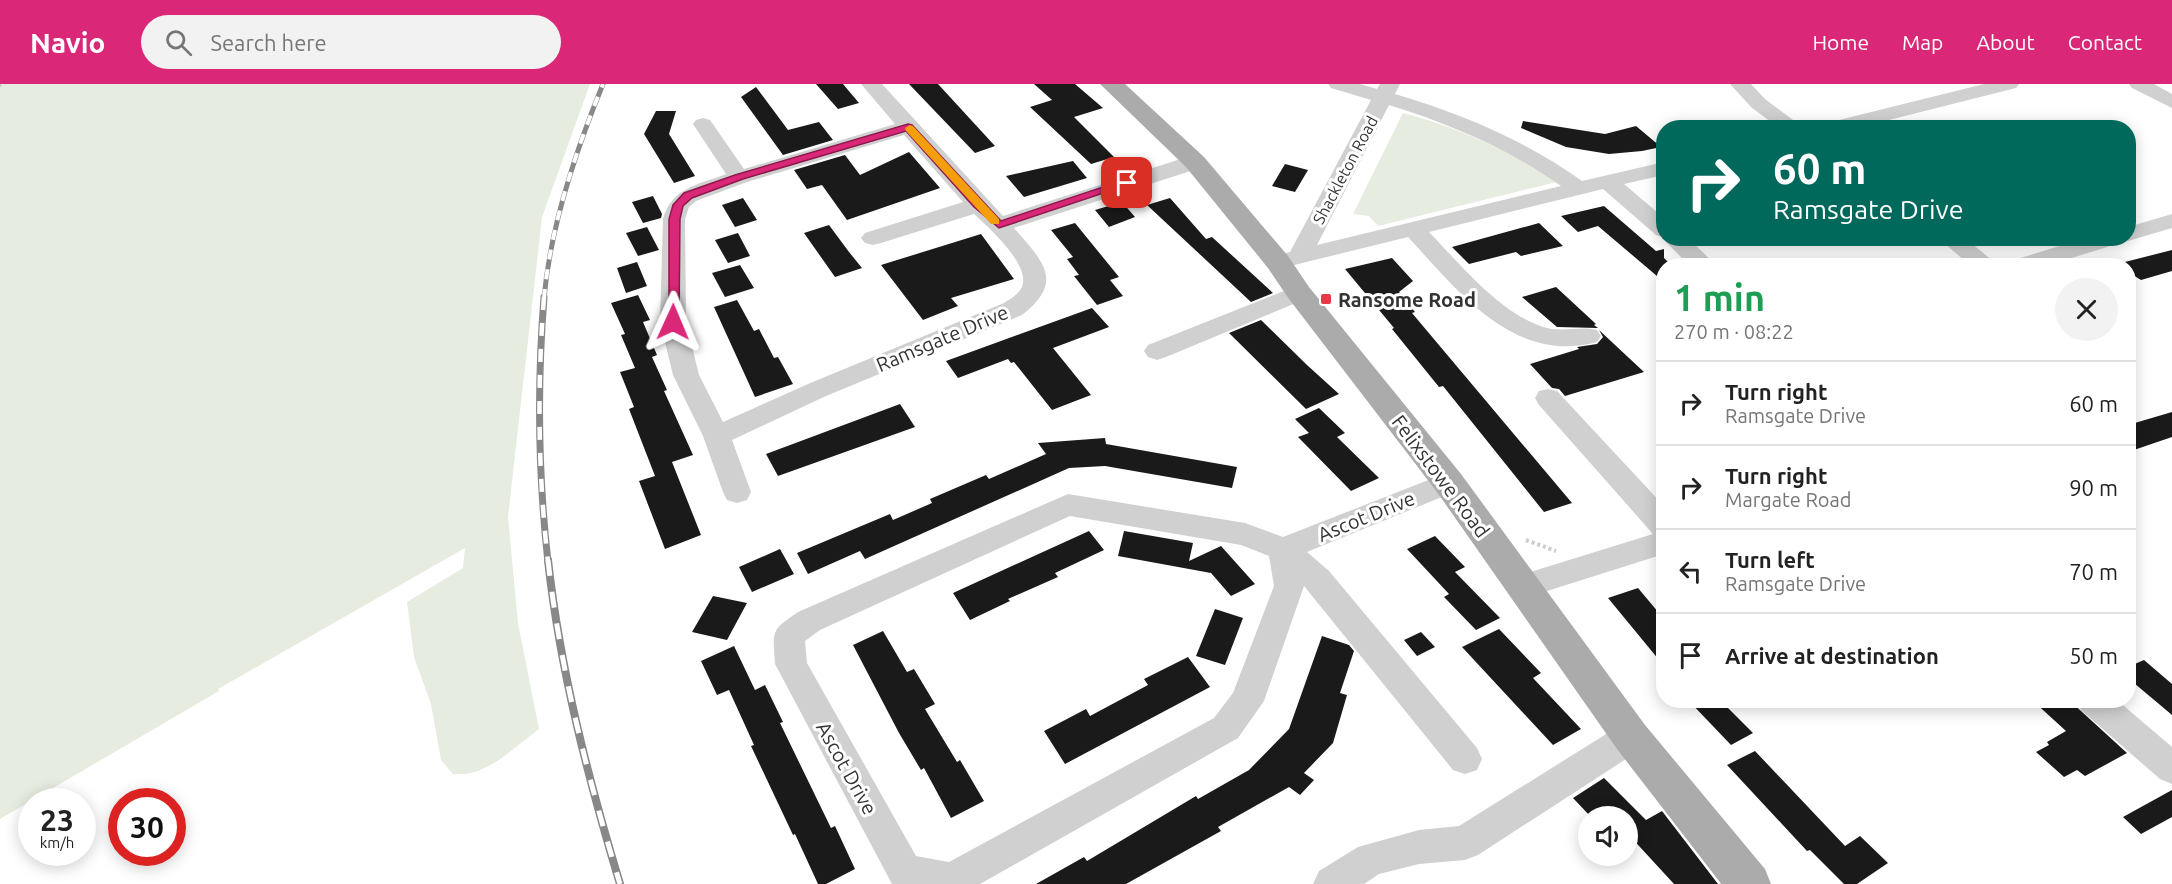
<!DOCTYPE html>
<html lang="en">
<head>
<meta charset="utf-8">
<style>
	:root { --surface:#fff; --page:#f2f2f2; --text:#222; --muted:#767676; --line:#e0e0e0; --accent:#db2777 }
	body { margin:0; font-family:Ubuntu,sans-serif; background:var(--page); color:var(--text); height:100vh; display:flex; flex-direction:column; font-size:22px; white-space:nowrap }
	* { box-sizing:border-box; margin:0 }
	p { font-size:20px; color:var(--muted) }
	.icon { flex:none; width:33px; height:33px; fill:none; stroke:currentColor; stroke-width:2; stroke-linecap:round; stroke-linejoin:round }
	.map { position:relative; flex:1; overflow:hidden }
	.panel { position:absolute; left:1656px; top:174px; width:480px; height:450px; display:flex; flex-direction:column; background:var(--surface); border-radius:24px; box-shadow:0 3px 15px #0003 }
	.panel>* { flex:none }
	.guide { position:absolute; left:1656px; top:36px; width:480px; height:126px; border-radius:24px; box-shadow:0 3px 15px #0003; background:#00695c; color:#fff; overflow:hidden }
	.tools { position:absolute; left:1578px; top:722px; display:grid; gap:12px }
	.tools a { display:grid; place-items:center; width:60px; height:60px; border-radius:50%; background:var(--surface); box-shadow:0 3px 15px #0003; font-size:30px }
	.speed { position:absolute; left:18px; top:704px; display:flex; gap:12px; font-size:30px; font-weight:700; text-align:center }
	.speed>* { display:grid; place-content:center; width:78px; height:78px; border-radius:50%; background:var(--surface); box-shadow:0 3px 15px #0003; line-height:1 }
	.speed small { font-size:15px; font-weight:400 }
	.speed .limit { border:9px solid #d22; background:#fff; color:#111 }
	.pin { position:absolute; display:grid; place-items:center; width:51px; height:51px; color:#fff; margin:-26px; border-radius:12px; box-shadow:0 3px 9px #0006 }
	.me { position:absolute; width:66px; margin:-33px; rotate:1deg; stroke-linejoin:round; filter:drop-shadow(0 0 4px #0008) }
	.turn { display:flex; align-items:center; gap:21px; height:126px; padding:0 18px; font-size:27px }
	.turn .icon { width:78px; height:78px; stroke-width:2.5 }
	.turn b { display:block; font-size:42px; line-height:51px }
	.round { display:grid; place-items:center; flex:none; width:63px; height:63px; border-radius:32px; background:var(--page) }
	.summary { display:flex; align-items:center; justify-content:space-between; height:102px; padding:0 18px }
	h1 { font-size:36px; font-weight:700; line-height:45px; color:#1e9e55 }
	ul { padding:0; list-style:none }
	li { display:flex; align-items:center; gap:18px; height:84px; padding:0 18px; border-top:2px solid var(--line) }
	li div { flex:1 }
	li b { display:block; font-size:22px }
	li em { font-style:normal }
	header { display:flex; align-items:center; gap:36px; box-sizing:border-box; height:84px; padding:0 30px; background:var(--accent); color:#fff }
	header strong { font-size:28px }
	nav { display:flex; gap:33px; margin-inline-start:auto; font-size:21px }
	.search { width:420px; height:54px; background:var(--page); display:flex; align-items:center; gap:15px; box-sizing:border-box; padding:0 21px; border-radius:33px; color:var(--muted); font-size:22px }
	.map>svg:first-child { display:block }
</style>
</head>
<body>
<header>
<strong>Navio</strong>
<div class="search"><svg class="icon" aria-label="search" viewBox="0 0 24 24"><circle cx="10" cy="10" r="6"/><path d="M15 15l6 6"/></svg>Search here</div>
<nav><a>Home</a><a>Map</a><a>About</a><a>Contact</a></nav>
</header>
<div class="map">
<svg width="2172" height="800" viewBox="0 0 2172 800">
	<rect width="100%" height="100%" fill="#fff"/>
	<g fill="#e6ecdf">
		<path d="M4 0H590L542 133 508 433 518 539 539 645C514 663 486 694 453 690L441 676 431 620 414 573 407 518 463 484 465 464 218 605 219 607 0 735V2Z"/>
		<path d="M1403 29C1460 43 1509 69 1561 97L1378 142 1369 132 1353 130Z"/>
	</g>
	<g fill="#1a1a1a">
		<path d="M816 0H843L859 19 838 25Z"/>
		<path d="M909 0H938L995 62 975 69Z"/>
		<path d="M1034 0H1075L1103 24 1074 33 1114 73 1091 80 1030 23 1052 16Z"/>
		<path d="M756 3 788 46 819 38 833 56 783 71 741 13Z"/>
		<path d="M656 27H676L669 50 695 92 674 99 644 50Z"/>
		<path d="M1523 37 1605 50 1636 42 1661 63 1642 67 1609 70 1566 63 1521 44Z"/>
		<path d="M909 68 940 104 847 136 822 101 807 105 794 86 845 71 860 91Z"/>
		<path d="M1073 77 1087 94 1024 113 1006 92Z"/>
		<path d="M1285 80 1308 86 1295 108 1272 102Z"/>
		<path d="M653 112 662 130 661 134 643 139 632 118Z"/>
		<path d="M743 114 757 136 735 143 722 121Z"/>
		<path d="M1170 114 1206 155 1212 153 1273 209 1251 218 1147 121Z"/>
		<path d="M1122 118 1135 133 1109 143 1095 126Z"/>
		<path d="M1604 122 1656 167 1664 165V174L1672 182H1664V198L1598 142 1578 148 1561 132Z"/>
		<path d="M1075 139 1119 193 1110 196 1123 212 1097 221 1074 192 1079 191 1067 175 1073 173 1051 146Z"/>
		<path d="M1539 139 1563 162 1521 172 1516 168 1469 180 1452 163Z"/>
		<path d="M829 141 849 168 862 184 835 193 804 149Z"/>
		<path d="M647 143 659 166 638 172 626 149Z"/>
		<path d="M738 149 750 172 728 179 715 156Z"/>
		<path d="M981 150 1014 195 951 214 958 222 923 236 881 181Z"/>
		<path d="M2172 166V187L2141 196 2128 188V182L2117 180Z"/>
		<path d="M1392 174 1413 197 1399 208 1415 228 1412 229 1572 419 1544 428 1443 302 1439 303 1392 245 1394 244 1345 185Z"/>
		<path d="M637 178 647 202 626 209 617 184Z"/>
		<path d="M740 181 754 204 725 213 712 189Z"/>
		<path d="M1556 203 1596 240 1594 241 1598 244 1557 243 1522 213Z"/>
		<path d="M638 211 650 236 643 238 657 271 652 273 667 306 664 307 693 371 672 378 701 451 665 465 639 397 655 392 629 325 634 323 620 288 635 284 621 251 625 250 611 219Z"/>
		<path d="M737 216 754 247 759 245 774 274 778 273 793 300 755 313 714 223Z"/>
		<path d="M1092 224 1109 243 1053 264 1091 311 1052 326 1014 278 1011 279 1008 275 958 294 946 277Z"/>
		<path d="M1261 236 1307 281 1339 310 1306 325 1229 249Z"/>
		<path d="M1599 246 1644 288 1565 312 1559 305 1552 304 1530 280 1579 265 1577 263 1597 260 1603 253Z"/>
		<path d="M900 320 915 343 778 392 766 370Z"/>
		<path d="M1319 324 1345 349 1337 353 1379 394 1351 407 1298 353 1309 349 1295 335Z"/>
		<path d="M2172 328V353L2128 368V341Z"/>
		<path d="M1105 354 1106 360 1237 383 1232 404 1105 382 1069 384 865 475 860 467 808 490 797 469 890 430 893 436 932 419 930 415 986 391 989 395 1046 370 1038 359Z"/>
		<path d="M1089 447 1104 466 1055 489 1058 493 1008 515 1010 517 970 536 953 509Z"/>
		<path d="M1124 447 1193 459 1189 477 1221 462 1255 500 1231 512 1211 489 1118 472Z"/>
		<path d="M1435 452 1465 483 1455 488 1500 534 1476 546 1444 513 1449 510 1407 465Z"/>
		<path d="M780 465 794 490 752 508 739 483Z"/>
		<path d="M1638 504 1664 535V582L1608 514Z"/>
		<path d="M713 512 747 519 727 556 692 548Z"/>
		<path d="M1215 525 1243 534 1225 581 1196 572Z"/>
		<path d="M1499 545 1541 589 1533 594 1581 645 1553 661 1462 563Z"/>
		<path d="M883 547 907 588 914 585 935 620 925 625 957 678 960 676 984 717 951 734 924 684 921 686 899 649 853 561Z"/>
		<path d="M1421 548 1435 563 1417 572 1404 556Z"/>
		<path d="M1322 552 1349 561 1354 567 1340 609 1347 611 1333 659 1304 689 1314 696 1300 711 1289 703 1218 743 1221 747 1126 800H1036L1084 773 1087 777 1196 712 1198 715 1249 686 1289 645Z"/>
		<path d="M734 562 755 606 765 601 783 638 780 639 831 744 835 742 855 785 826 800H818L795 750 793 751 751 662 754 661 729 606 717 611 701 577Z"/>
		<path d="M1188 573 1210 603 1065 680 1044 647 1086 625 1090 632 1148 601 1144 595Z"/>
		<path d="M2144 576 2172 600V631L2128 594V583Z"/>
		<path d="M1688 616H1720L1753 649 1731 661Z"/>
		<path d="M2032 616H2069L2127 669 2085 692 2077 686 2064 693 2036 668 2049 661 2047 658 2066 647Z"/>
		<path d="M1755 667 1845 762 1860 752 1888 779 1857 800H1844L1810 766 1807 767 1727 681Z"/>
		<path d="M1604 694 1646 736 1662 727 1718 800H1674L1628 750V732H1590L1573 714Z"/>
		<path d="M2172 706V733L2141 750 2123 733Z"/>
	</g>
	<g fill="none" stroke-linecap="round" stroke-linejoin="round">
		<path stroke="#cdcdcd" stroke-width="3" stroke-dasharray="2 2" stroke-linecap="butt" d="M0 2 4 0"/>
		<path stroke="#cdcdcd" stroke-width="4" stroke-dasharray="3 3" stroke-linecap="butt" d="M1526 456 1556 467"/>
		<g fill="#d0d0d0" fill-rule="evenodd">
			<path d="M861 0H882L1003 132 1187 73 1195 72 1203 73 1206 78 1203 83 1014 144C1042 177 1066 197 1022 231L826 312 732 356 751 408 747 416 737 419 727 416 723 408 703 352 673 291 660 238 663 135C672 103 698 101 726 90L693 40 696 36 703 34 710 36 744 85 895 40ZM904 51 963 118 865 149 861 154 865 159 873 161 881 159 974 130C989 144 1031 181 1022 203 1019 210 1010 215 1004 219L808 300 723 338 699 291 686 238 685 135 689 123 696 117 747 98Z"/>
			<path d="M1328 0H1360L1377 5 1380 0H1400L1395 10C1462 30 1525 56 1582 97L1664 78V91L1624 100 1664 134V154H1688L1717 182H1690L1662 154 1663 153 1656 151 1603 105 1429 148C1460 180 1502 232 1547 244 1564 248 1580 242 1597 246L1601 252 1597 258C1514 281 1458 207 1408 153L1278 185 1270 183 1266 178 1270 173 1290 168 1371 16 1331 4ZM1389 21C1450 40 1509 65 1561 102L1317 161Z"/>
			<path d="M1730 0H1751L1765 15 1804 44H1779L1751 23Z"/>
			<path d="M1984 0H2019L2016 4 1857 44H1820L1823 40Z"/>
			<path d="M2129 0H2154L2172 10V24L2132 4Z"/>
			<path d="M2172 130V144L2128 157 2123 156 2120 159 2046 182H2007L2011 177 2085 154H2128V143Z"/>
			<path d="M1938 154H1965L1999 182H1971Z"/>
			<path d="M1299 201 1308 204 1311 209 1308 214 1166 273 1157 276 1148 273 1144 267 1148 261Z"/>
			<path d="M1548 305 1557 307 1664 422V470L1525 514 1514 511 1510 502 1514 493 1653 450 1539 321 1535 314 1539 307Z"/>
			<path d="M1449 388 1459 392 1463 399 1459 406 1307 468 1329 487 1477 664 1482 675 1477 686 1465 690 1453 686 1304 502 1264 617 1238 654 980 800H892L775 580C773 547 770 547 798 528L1068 410 1245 439 1283 453ZM1070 432 1241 461 1269 472 1274 502 1233 609 1214 634 949 778 916 772 807 579 805 557 820 546Z"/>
			<path d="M2077 616H2117L2172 663V700L2160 695 2081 626Z"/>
			<path d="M1631 638 1643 642 1648 653 1643 664 1478 771 1465 776 1419 780 1379 790 1364 800H1313L1319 787 1358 763 1419 746 1459 742 1619 642Z"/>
		</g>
		<path fill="#ababab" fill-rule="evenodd" d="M1100 0H1125L1204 73 1288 172 1309 203 1461 390 1645 641 1765 785 1771 800H1721L1719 797 1617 665 1437 408 1289 215 1268 184 1186 83Z"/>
		<g stroke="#888" stroke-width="5">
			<path id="rail-far2" d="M544 215C550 143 576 66 603 0"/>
		</g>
		<g stroke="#888" stroke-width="7">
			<path id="rail-far1" d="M544 213C537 302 538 389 548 478"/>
		</g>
		<g stroke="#888" stroke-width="8">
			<path id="rail" d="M548 476C560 586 588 694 620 800"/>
		</g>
		<use href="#rail-far2" stroke="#fff" stroke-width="4" stroke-dasharray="10" stroke-linecap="butt"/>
		<use href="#rail-far1" stroke="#fff" stroke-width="4.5" stroke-dasharray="13" stroke-linecap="butt"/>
		<use href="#rail" stroke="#fff" stroke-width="5" stroke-dasharray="16" stroke-linecap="butt"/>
	</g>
	<path fill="#db2777" stroke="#8e194d" stroke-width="1.5" d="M908 40 912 41 1001 137 1124 96H1131L1133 99 999 144 974 123 906 47 743 95 692 114 683 122 680 135 679 238 673 242 669 240V135L673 121 684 109 735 91Z"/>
	<path fill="#f59e0b" d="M910 41 913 42 999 135V140H991L906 47 905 44Z"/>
	<rect fill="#e63946" stroke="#fff" stroke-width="2" x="1320" y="209" width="12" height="12" rx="3"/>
	<g text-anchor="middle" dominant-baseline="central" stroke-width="6" stroke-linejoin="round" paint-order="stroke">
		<g font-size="16" fill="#333" stroke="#fff">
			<text transform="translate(1345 86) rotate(-62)">Shackleton Road</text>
		</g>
		<g font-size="20" font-weight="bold" fill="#333" stroke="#fff" text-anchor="start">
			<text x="1338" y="215">Ransome Road</text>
		</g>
		<g font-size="20" fill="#333" stroke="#fff">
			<text transform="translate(942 254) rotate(-23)">Ramsgate Drive</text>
			<text transform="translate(1441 392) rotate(53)">Felixstowe Road</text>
			<text transform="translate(1366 432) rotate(-22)">Ascot Drive</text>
			<text transform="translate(847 684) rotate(61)">Ascot Drive</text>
		</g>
	</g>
</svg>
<div class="tools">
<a><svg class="icon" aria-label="sound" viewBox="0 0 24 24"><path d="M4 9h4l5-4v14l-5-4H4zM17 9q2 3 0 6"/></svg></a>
</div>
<div class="speed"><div>23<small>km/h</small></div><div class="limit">30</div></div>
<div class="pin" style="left:1127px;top:99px;background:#d93025"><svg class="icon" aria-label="arrive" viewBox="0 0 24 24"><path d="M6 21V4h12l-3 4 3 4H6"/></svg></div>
<svg class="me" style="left:673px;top:238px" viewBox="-20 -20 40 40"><path d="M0-17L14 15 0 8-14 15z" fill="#db2777" stroke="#fff" stroke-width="4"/></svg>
<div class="guide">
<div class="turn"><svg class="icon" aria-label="right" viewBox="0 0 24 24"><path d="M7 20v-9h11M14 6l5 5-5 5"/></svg><div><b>60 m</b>Ramsgate Drive</div></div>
</div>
<section class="panel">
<div class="summary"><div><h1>1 min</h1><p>270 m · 08:22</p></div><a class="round"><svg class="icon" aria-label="close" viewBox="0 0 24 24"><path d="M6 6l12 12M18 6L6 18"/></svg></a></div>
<ul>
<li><svg class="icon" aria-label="right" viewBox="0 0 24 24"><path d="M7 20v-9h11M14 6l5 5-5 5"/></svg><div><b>Turn right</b><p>Ramsgate Drive</p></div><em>60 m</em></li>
<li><svg class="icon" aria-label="right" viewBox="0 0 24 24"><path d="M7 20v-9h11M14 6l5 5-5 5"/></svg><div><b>Turn right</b><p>Margate Road</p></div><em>90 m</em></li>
<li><svg class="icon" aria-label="left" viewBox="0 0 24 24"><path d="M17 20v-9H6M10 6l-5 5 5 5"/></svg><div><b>Turn left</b><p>Ramsgate Drive</p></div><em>70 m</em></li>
<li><svg class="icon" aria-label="arrive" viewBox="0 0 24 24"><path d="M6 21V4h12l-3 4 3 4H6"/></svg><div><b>Arrive at destination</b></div><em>50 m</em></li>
</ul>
</section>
</div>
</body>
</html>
